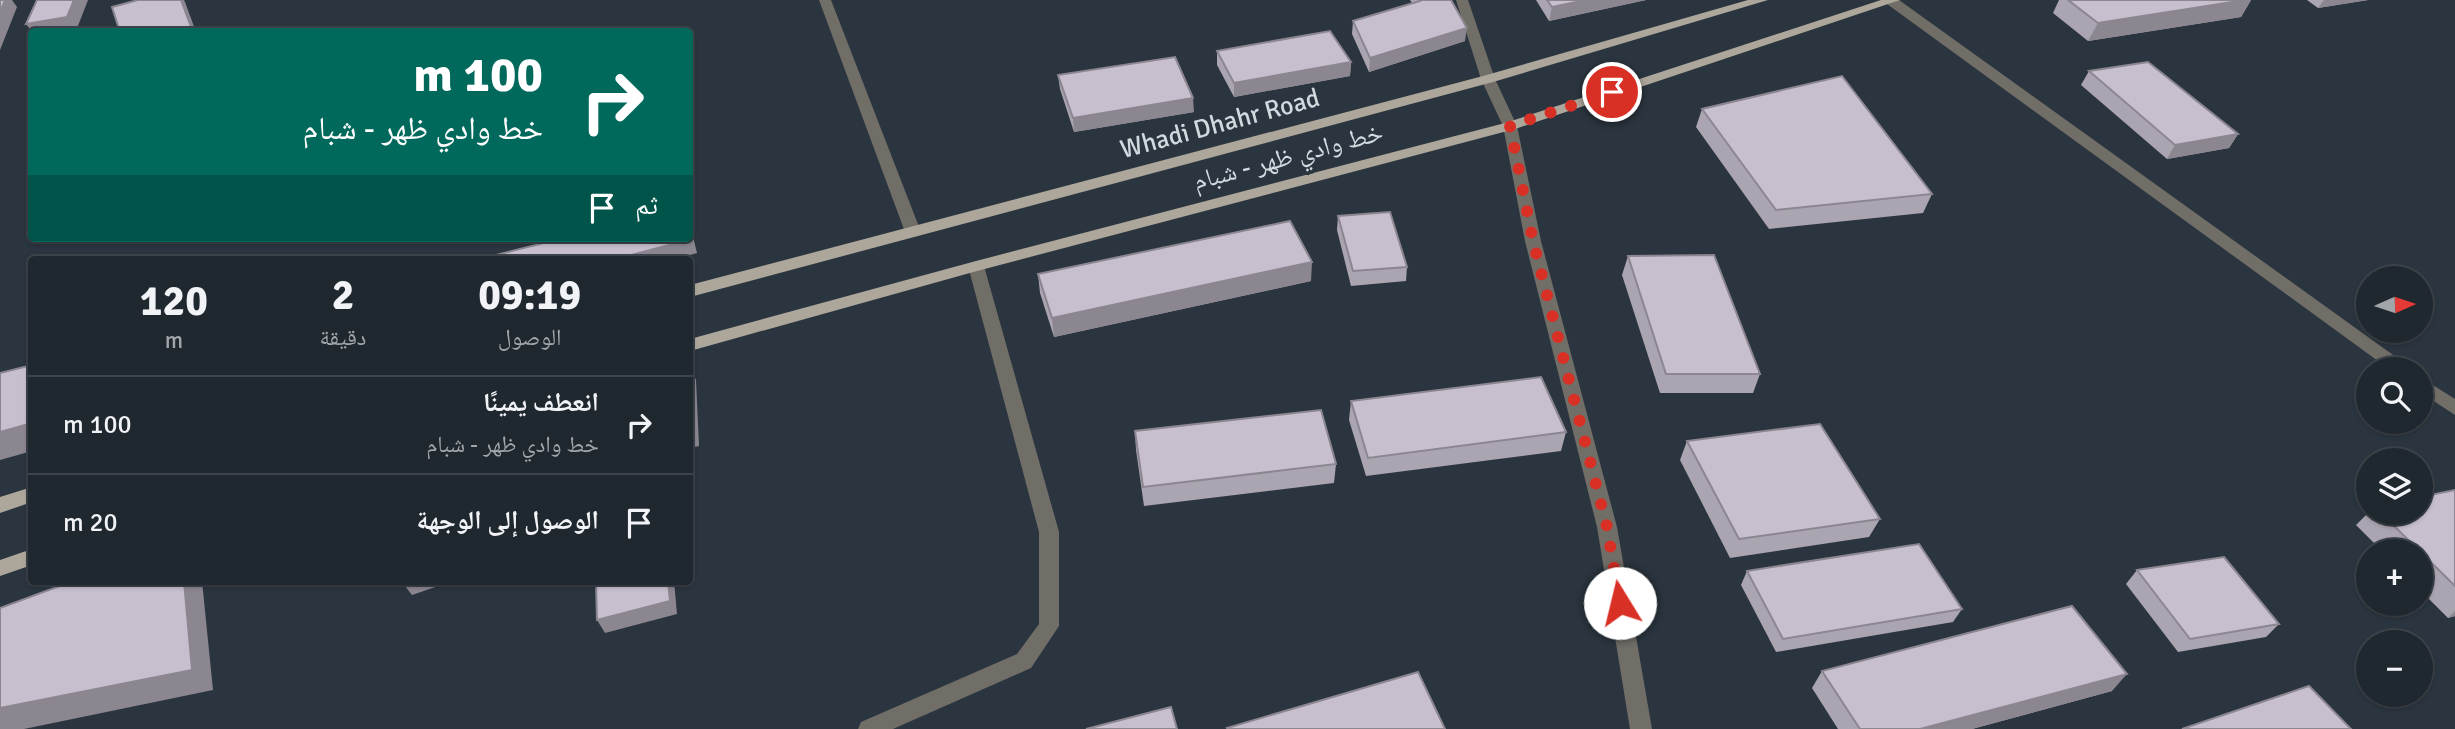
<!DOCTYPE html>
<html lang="ar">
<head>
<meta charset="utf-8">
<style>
	:root { --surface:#20282f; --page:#283037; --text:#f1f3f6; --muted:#a2a6aa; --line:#3d444b }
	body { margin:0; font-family:Signika,"Noto Naskh Arabic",sans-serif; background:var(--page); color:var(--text); direction:rtl; height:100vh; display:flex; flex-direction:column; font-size:26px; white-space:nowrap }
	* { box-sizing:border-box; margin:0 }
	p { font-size:23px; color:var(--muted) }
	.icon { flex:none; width:38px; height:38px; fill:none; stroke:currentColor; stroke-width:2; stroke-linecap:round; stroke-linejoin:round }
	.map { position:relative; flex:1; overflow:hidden; direction:ltr }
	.sheet { position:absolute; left:28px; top:256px; width:665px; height:329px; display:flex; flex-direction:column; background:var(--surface); border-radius:7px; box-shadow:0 2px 5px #0004,0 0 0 2px var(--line); direction:rtl }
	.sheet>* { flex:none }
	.banner { position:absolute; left:28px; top:28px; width:665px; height:214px; border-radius:7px; box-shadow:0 2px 5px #0004,0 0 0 2px var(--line); direction:rtl; background:#00695c; color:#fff; overflow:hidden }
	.needle { width:46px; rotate:87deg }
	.tools { position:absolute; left:2356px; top:266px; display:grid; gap:14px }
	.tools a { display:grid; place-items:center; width:77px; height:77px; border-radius:50%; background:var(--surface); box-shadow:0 2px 5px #0004,0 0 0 2px var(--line); font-size:35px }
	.pin { position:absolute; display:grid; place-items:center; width:60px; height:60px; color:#fff; margin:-30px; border:4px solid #fff; border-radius:50%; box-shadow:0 2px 7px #0007 }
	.me { position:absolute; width:77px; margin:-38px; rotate:351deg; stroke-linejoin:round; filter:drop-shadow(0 0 5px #0008) }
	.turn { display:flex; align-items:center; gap:24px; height:147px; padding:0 35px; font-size:32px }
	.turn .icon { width:91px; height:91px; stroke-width:2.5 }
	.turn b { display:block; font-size:49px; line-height:60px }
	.then { display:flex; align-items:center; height:66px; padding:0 35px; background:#0003; gap:14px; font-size:26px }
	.eta { display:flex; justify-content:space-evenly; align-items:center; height:119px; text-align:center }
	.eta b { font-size:42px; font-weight:700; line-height:49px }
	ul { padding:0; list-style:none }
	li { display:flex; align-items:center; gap:21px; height:98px; padding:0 35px; border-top:2px solid var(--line) }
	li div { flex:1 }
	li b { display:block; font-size:26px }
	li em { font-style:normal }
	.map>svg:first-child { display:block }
</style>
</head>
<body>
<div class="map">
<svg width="2455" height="729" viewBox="0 0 2455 729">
	<rect width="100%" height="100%" fill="#2b353f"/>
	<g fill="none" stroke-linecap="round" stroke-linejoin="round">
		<g fill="#716e68" fill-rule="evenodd">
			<path d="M819 0H831L921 232 919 236H907L905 232Z"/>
			<path d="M1456 0H1468L1495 79 1517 126 1541 241 1617 527 1652 729H1630L1597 527 1525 241 1503 126 1481 79Z"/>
			<path d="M1886 0H1899L2407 365 2410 369H2389L1887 4Z"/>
			<path d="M976 261 984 266 1059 532V626L1031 668 893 729H858L861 722 1017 654 1039 624V532L968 266Z"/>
			<path d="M2420 377 2455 399V415L2420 392Z"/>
		</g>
		<g fill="#ada79b" fill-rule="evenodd">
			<path d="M1748 0H1768L1493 82 690 297V285L1483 76Z"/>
			<path d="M1881 0H1900L1515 129 977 271 690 351V339L976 261 1505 123Z"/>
			<path d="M32 487V502L0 513V497Z"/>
			<path d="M32 549V565L0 576V560Z"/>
		</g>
	</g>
	<g fill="#aba4b1">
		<path d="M1410 0H1451L1465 41 1369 72 1352 34 1353 21 1412 3Z"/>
		<path d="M1536 0H1646L1549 21Z"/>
		<path d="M2059 0H2251L2241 17 2088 41 2053 13Z"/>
		<path d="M2307 0H2368L2318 8Z"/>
		<path d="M1217 51 1351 62 1350 76 1234 97 1217 65Z"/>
		<path d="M2089 71 2238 134 2229 148 2167 159 2081 85Z"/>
		<path d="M1058 75 1194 112 1074 132 1060 89Z"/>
		<path d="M1702 109 1932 194 1923 213 1769 229 1696 127Z"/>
		<path d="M1338 216 1407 267 1406 281 1351 286 1337 230Z"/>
		<path d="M1628 256 1760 374 1753 393H1660L1622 275Z"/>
		<path d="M1038 274 1311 281 1054 337 1040 293Z"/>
		<path d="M1351 401 1566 432 1561 451 1366 476 1349 420Z"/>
		<path d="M1135 431 1336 464 1334 483 1144 506 1136 450Z"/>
		<path d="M1687 441 1880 519 1869 537 1730 558 1680 460Z"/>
		<path d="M2455 490V616L2448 618 2420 590V551H2382L2356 525 2368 513H2420Z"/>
		<path d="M2137 570 2279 624 2266 637 2178 652 2126 584Z"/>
		<path d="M1747 571 1962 609 1953 622 1776 652 1741 585Z"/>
		<path d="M1822 671 2112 691 1972 729H1838L1812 688Z"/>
	</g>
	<g fill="#8b8690">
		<path d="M5 0H12L17 7 0 50V12Z"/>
		<path d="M74 0H88L76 31 32 32 26 24Z"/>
		<path d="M181 0H184L185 2 196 32H175Z"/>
		<path d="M1586 0H1646L1549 21 1552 7Z"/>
		<path d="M2245 0H2251L2241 17 2088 41 2098 23Z"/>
		<path d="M2324 0H2368L2318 8Z"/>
		<path d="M1467 28 1465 41 1369 72 1370 58Z"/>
		<path d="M1351 62 1350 76 1234 97V83Z"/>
		<path d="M1193 98 1194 112 1074 132 1073 118Z"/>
		<path d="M2238 134 2229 148 2167 159 2175 145Z"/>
		<path d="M690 224 697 253 676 259H616L690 229Z"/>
		<path d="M1312 262 1311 281 1054 337 1052 318Z"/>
		<path d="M690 366 696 380 699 446 690 448Z"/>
		<path d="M32 423V451L0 460V432Z"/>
		<path d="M184 581H202L213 690 24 729H0V708Z"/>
		<path d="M401 581H453L412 595Z"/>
		<path d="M668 581H674L677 614 605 633 597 620Z"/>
		<path d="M2455 611V616L2448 618Z"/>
		<path d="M2127 674 2112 691 1972 729H1920Z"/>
	</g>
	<g fill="#c7bfce" stroke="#8b8690" stroke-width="2">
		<path d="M0 0H5L0 12Z"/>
		<path d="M37 0H74L67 17 26 24Z"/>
		<path d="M138 0H181L191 27 175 32H120L112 7Z"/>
		<path d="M1419 0H1451L1467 28 1370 58 1353 21 1420 1Z"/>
		<path d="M1547 0H1586L1552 7Z"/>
		<path d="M2068 0H2245L2098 23Z"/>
		<path d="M1330 31 1351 62 1234 83 1217 51Z"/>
		<path d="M1175 57 1193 98 1073 118 1058 75Z"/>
		<path d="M2148 62 2238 134 2175 145 2089 71Z"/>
		<path d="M1842 76 1932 194 1776 210 1702 109Z"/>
		<path d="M1390 212 1407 267 1353 271 1338 216Z"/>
		<path d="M1290 221 1312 262 1052 318 1038 274Z"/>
		<path d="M690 229 692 239 616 259H480L563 238H690Z"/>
		<path d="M1714 255 1760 374H1666L1628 256Z"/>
		<path d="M32 365V423L0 432V373Z"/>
		<path d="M690 366 693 432 690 433Z"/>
		<path d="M1541 377 1566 432 1368 458 1351 401Z"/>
		<path d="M1321 410 1336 464 1143 487 1135 431Z"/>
		<path d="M1820 424 1880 519 1739 539 1687 441Z"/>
		<path d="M2455 490V586L2381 513H2420V497Z"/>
		<path d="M1919 544 1962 609 1783 639 1747 571Z"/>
		<path d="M2224 557 2279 624 2190 639 2137 570Z"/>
		<path d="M73 581H184L192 670 0 708V608Z"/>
		<path d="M596 581H668L670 601 597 620Z"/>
		<path d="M2072 606 2127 674 1920 729H1860L1822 671Z"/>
		<path d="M1418 672 1445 729H1228L1227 728Z"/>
		<path d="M2309 686 2351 729H2182Z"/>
		<path d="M1171 707 1177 729H1086Z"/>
	</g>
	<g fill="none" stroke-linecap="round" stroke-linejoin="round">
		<path stroke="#d93025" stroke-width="12" stroke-dasharray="0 21.6" d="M1612 92 1510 126 1533 241 1607 527 1620 603"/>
	</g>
	<g text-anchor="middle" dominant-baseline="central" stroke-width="7" stroke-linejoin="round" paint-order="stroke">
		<g font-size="26" fill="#d2d9df" stroke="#2b353f">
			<text transform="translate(1220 124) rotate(-15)">Whadi Dhahr Road</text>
			<text transform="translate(1288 157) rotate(-15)">خط وادي ظهر - شبام</text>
		</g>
	</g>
</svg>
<div class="tools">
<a><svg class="needle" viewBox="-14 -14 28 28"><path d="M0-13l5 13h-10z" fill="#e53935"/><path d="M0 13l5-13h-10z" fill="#a2a6aa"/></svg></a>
<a><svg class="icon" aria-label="search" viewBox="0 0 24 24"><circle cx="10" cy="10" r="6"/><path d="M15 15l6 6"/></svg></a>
<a><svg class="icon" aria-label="layers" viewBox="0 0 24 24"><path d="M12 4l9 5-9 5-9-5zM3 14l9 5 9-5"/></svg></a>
<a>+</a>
<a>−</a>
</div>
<div class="pin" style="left:1612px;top:92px;background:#d93025"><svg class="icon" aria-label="arrive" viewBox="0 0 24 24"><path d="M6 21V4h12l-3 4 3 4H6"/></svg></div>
<svg class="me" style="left:1620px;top:603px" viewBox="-20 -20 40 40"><circle r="19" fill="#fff"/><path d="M0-13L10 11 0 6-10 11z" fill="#d93025"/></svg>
<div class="banner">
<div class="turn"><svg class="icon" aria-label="right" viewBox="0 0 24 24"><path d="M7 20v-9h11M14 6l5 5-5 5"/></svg><div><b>100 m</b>خط وادي ظهر - شبام</div></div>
<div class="then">ثم<svg class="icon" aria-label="arrive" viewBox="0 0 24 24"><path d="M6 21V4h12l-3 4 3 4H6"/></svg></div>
</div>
<section class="sheet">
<div class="eta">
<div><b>09:19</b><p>الوصول</p></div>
<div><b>2</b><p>دقيقة</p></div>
<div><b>120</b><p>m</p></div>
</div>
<ul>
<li><svg class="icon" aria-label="right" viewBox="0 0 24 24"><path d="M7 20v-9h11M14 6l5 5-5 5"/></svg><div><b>انعطف يمينًا</b><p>خط وادي ظهر - شبام</p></div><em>100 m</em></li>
<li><svg class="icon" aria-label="arrive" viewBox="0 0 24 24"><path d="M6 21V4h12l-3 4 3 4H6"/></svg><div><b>الوصول إلى الوجهة</b></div><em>20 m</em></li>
</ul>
</section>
</div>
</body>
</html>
